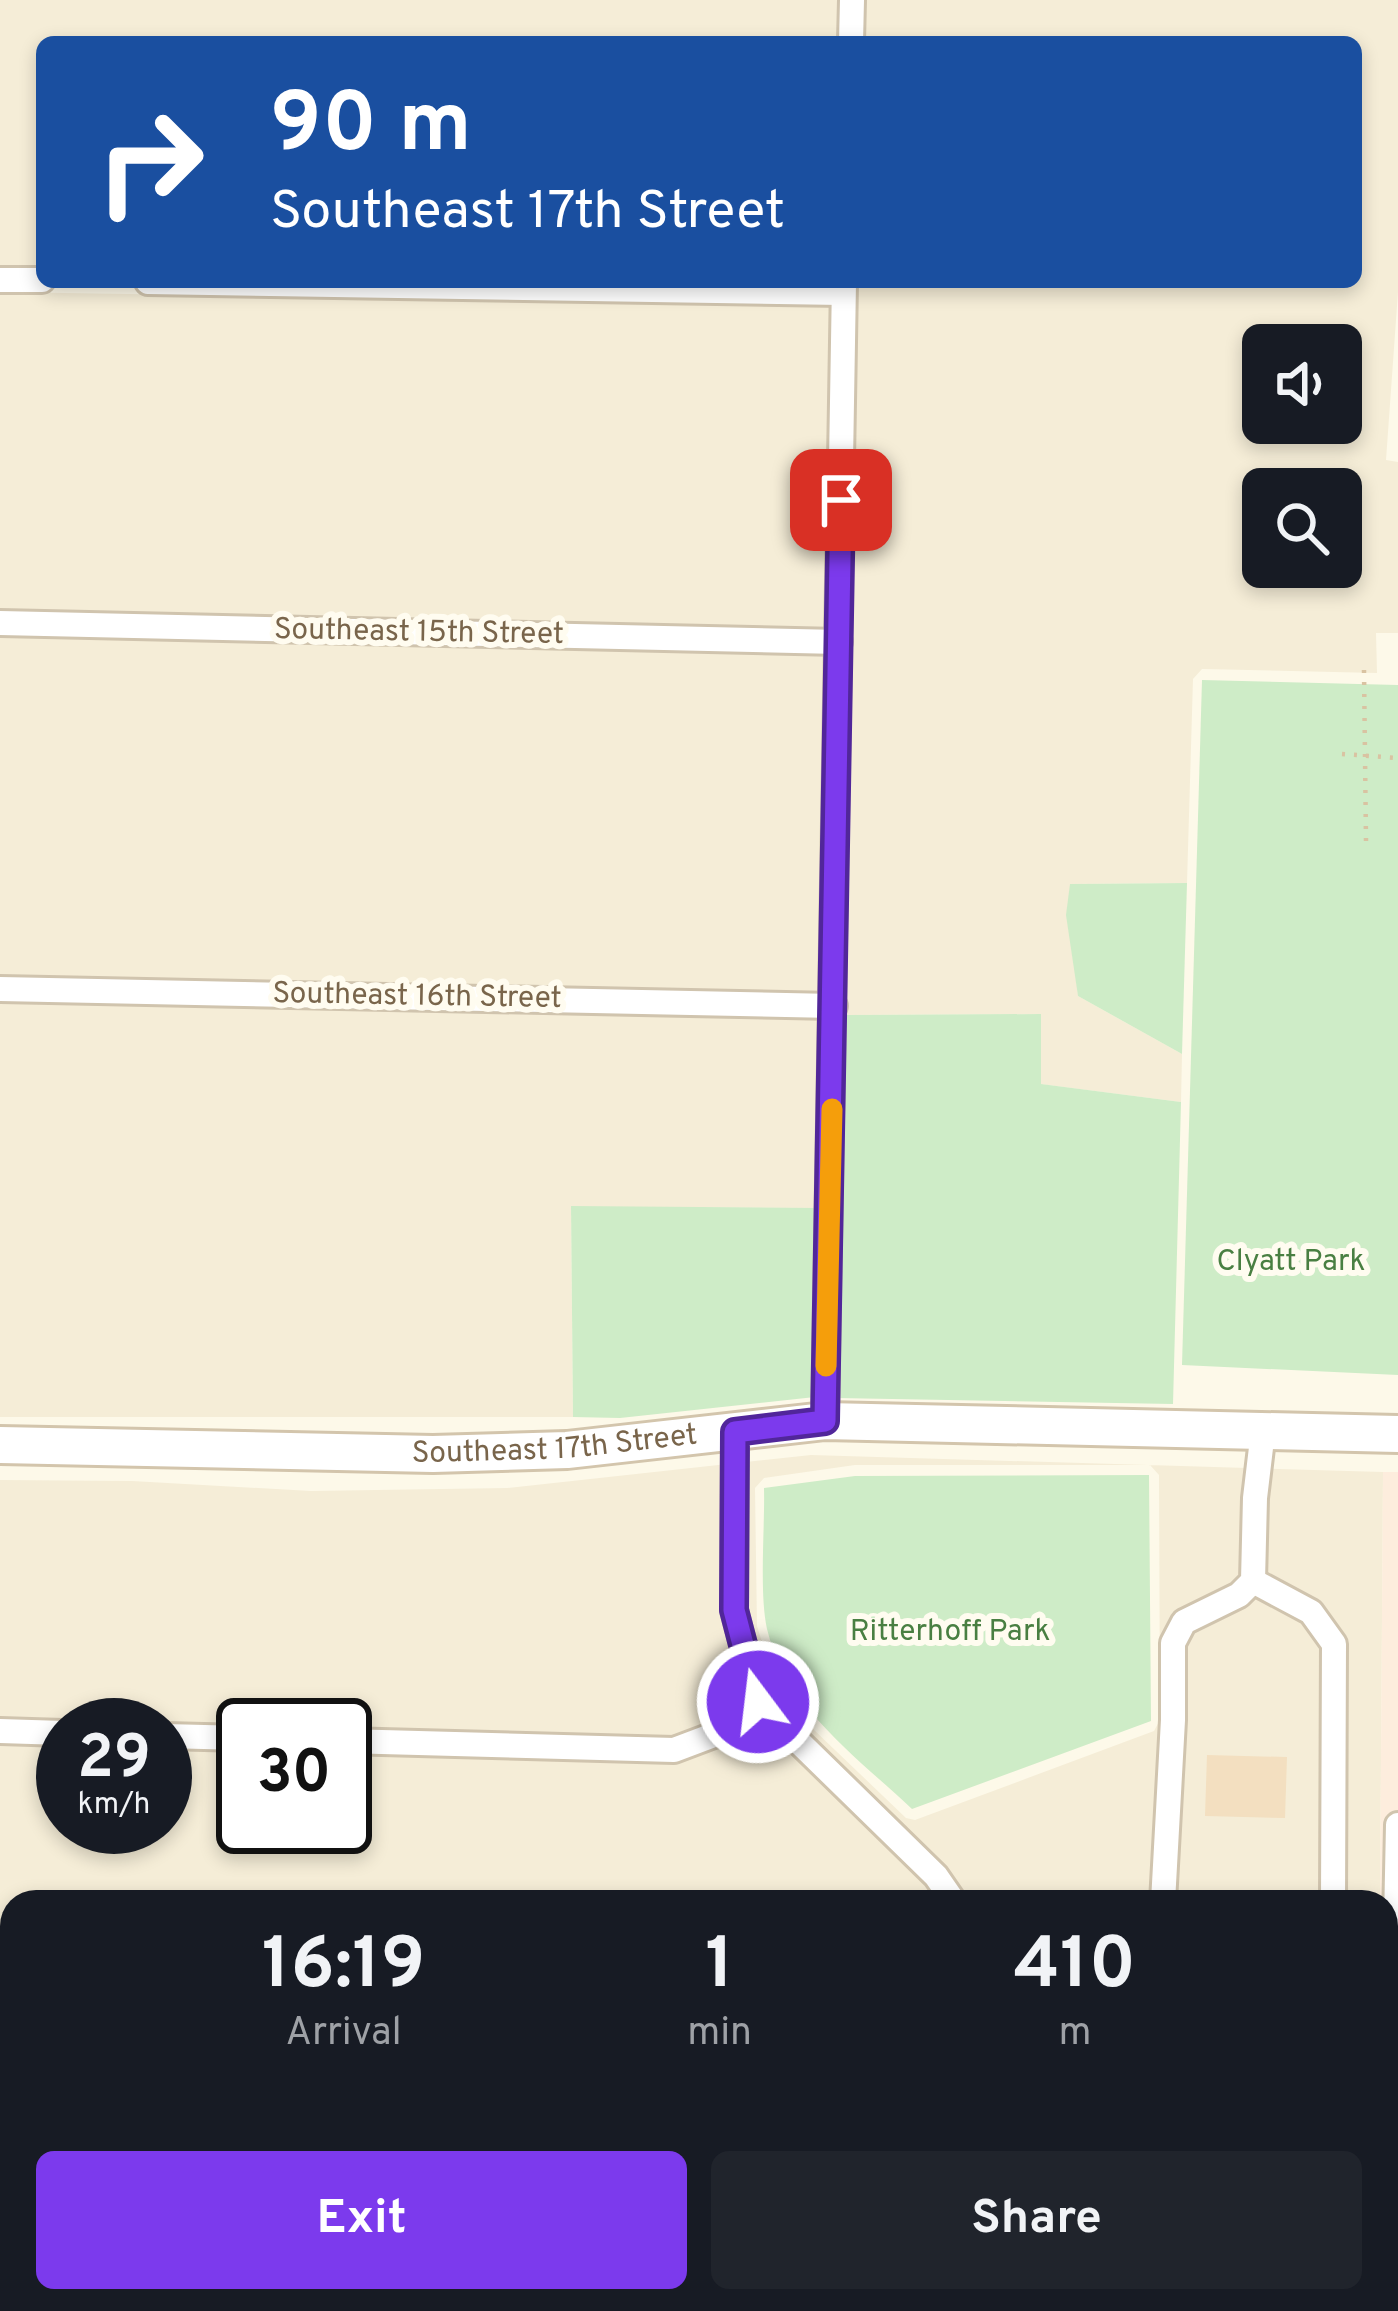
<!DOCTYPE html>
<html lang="en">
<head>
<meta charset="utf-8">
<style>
	:root { --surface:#171b24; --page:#20242c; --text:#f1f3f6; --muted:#9ea1a6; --accent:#7c3aed }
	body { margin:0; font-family:Overpass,sans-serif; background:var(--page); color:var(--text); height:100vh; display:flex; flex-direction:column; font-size:45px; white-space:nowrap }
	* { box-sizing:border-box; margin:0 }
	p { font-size:39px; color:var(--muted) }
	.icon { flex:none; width:66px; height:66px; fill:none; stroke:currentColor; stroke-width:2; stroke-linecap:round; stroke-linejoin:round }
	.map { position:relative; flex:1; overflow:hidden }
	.side { position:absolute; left:0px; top:1890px; width:1398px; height:423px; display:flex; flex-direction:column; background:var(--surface); border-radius:36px 36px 0 0; box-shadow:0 6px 18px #0003 }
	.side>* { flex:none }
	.top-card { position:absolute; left:36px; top:36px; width:1326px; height:252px; border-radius:18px; box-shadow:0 6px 18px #0003; background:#1a4fa0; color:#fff; overflow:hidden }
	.controls { position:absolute; left:1242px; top:324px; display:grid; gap:24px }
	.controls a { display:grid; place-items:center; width:120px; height:120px; border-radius:18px; background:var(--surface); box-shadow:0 6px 18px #0003; font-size:60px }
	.speed { position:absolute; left:36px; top:1698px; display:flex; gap:24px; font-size:60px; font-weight:700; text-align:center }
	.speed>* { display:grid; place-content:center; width:156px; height:156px; border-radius:50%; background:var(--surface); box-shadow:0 6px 18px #0003; line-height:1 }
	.speed small { font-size:30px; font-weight:400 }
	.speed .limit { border:6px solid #111; border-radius:18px; background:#fff; color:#111 }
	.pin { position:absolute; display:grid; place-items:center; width:102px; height:102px; color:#fff; margin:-51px; border-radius:24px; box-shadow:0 6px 18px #0006 }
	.me { position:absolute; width:132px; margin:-66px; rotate:345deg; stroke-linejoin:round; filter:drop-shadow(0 0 9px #0008) }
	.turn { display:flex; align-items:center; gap:42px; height:252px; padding:0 36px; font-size:54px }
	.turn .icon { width:156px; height:156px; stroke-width:2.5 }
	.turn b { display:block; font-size:84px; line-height:102px }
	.eta { display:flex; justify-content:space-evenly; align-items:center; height:204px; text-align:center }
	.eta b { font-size:72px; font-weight:700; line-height:84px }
	.primary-button { display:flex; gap:24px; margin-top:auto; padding:24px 36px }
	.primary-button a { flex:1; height:138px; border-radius:18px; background:var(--accent); color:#fff; font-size:48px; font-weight:700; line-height:138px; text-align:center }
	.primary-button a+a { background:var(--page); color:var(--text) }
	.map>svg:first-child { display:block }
</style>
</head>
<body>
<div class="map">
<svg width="1398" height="2311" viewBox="0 0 1398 2311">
	<rect width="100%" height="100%" fill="#fdf9e9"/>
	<g fill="#f5edd7" fill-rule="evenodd">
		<path d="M0 0H841L840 42H42V268L0 267Z"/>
		<path d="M863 0H1398V292L1386 460 1398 462V633H1376L1377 673 1202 669 1193 679 1187 883 1071 884 1078 996 1182 1054 1181 1102 1040 1084 1041 1014 848 1015 843 1066 854 282H1356V42H862ZM1263 345H1341V423H1263ZM1263 489H1341V567H1263Z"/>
		<path d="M0 292 832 305 828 629 0 611Z"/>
		<path d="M0 636 828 654 823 993 0 977Z"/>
		<path d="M0 1001 823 1018 819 1208 571 1207 573 1417H0Z"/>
		<path d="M811 1455 1383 1472 1380 1902H12V2301H1369L1398 2302V2311H0V1480L132 1481 311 1491 507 1488ZM855 1465H1150L1159 1475 1160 1720 1154 1731 915 1820 906 1818 812 1728 772 1674 757 1626 755 1488 764 1478ZM63 1725H165V1827H63ZM243 1725H345V1827H243Z"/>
	</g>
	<path fill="#fdeddd" d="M1383 1472H1398V2302H1369L1386 2301V1902H1380Z"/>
	<g fill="#ceecc7">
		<path d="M1202 680 1398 685V1375L1182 1365Z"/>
		<path d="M1187 883 1182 1054 1078 996 1066 915 1070 884Z"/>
		<path d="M1041 1014V1084L1181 1102 1173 1404 836 1398 847 1015Z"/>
		<path d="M571 1206 819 1208 815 1397 620 1418 573 1417Z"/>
		<path d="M1149 1475 1151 1721 912 1809C858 1758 785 1706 767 1629 759 1592 765 1528 764 1488L855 1476Z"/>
	</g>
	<path fill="#f3dfc0" d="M1207 1755 1287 1757 1285 1818 1205 1816Z"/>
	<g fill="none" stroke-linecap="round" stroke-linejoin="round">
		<g stroke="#d0c4ae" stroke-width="30">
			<g id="minor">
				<path d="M851 42 852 0"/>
				<path d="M0 280H42"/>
				<path d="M148 282 843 293"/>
				<path d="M0 623 839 642"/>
				<path d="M0 989 834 1006"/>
				<path d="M825 1421 844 282"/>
				<path d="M735 1432 734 1610 758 1702 936 1876 954 1902"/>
				<path d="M1253 1581 1311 1612 1334 1644 1333 1902"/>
				<path d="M0 1731 63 1733"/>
				<path d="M165 1736 243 1738"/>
				<path d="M345 1741 674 1750 727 1730 758 1702"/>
				<path d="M1163 1902 1173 1720V1643L1184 1622 1239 1595 1253 1581 1255 1498 1263 1431"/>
				<path d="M0 2034H12"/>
				<path d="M690 2301 698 2311"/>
				<path d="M993 2301 994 2311"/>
				<path d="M1223 2305 1253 2304 1262 2311"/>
				<path d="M520 2311 527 2301"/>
				<path d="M1388 2311 1398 1825"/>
			</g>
		</g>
		<g stroke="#d3c5ac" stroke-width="42">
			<g id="secondary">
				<path id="s1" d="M0 1445 433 1454 567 1450 825 1421 1398 1434"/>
			</g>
		</g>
		<g stroke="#d9c3a2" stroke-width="4.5" stroke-dasharray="3 9" stroke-linecap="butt">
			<path d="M1364 670 1366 841"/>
			<path d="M1342 754 1398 758"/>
		</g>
		<use href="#minor" stroke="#fff" stroke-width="24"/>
		<use href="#secondary" stroke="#fff" stroke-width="36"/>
	</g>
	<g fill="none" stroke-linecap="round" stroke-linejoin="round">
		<g stroke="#51269a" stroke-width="30">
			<path id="route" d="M758 1702 734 1610 735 1432 825 1421 841 500"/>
		</g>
		<use href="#route" stroke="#7c3aed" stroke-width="21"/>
		<path stroke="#f59e0b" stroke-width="21" d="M826 1366 832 1109"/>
	</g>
	<g text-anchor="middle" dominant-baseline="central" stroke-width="12" stroke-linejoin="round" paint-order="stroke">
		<g font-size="30" fill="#79654b" stroke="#fffcf0">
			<text transform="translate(419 633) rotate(1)">Southeast 15th Street</text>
			<text transform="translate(417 997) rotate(1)">Southeast 16th Street</text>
			<text stroke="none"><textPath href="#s1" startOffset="555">Southeast 17th Street</textPath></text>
		</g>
		<g font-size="30" fill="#497f42" stroke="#fffcf0">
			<text x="1291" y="1262">Clyatt Park</text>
			<text x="950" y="1632">Ritterhoff Park</text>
		</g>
	</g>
</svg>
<div class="controls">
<a><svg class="icon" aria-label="sound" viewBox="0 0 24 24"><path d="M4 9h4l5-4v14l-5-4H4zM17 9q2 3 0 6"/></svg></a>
<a><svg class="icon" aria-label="search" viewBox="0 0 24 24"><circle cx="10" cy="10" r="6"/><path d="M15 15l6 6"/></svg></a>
</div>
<div class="speed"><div>29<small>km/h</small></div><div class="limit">30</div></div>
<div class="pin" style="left:841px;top:500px;background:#d93025"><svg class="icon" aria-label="arrive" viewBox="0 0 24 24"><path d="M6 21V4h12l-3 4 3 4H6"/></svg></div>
<svg class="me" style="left:758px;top:1702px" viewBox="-20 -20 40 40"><circle r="17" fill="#7c3aed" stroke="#fff" stroke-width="3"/><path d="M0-11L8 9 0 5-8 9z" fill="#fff"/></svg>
<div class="top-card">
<div class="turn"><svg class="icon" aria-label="right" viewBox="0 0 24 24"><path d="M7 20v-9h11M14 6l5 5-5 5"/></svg><div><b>90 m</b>Southeast 17th Street</div></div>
</div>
<section class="side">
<div class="eta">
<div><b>16:19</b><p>Arrival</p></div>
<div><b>1</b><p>min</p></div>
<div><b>410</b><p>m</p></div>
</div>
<div class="primary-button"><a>Exit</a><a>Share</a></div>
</section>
</div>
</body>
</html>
